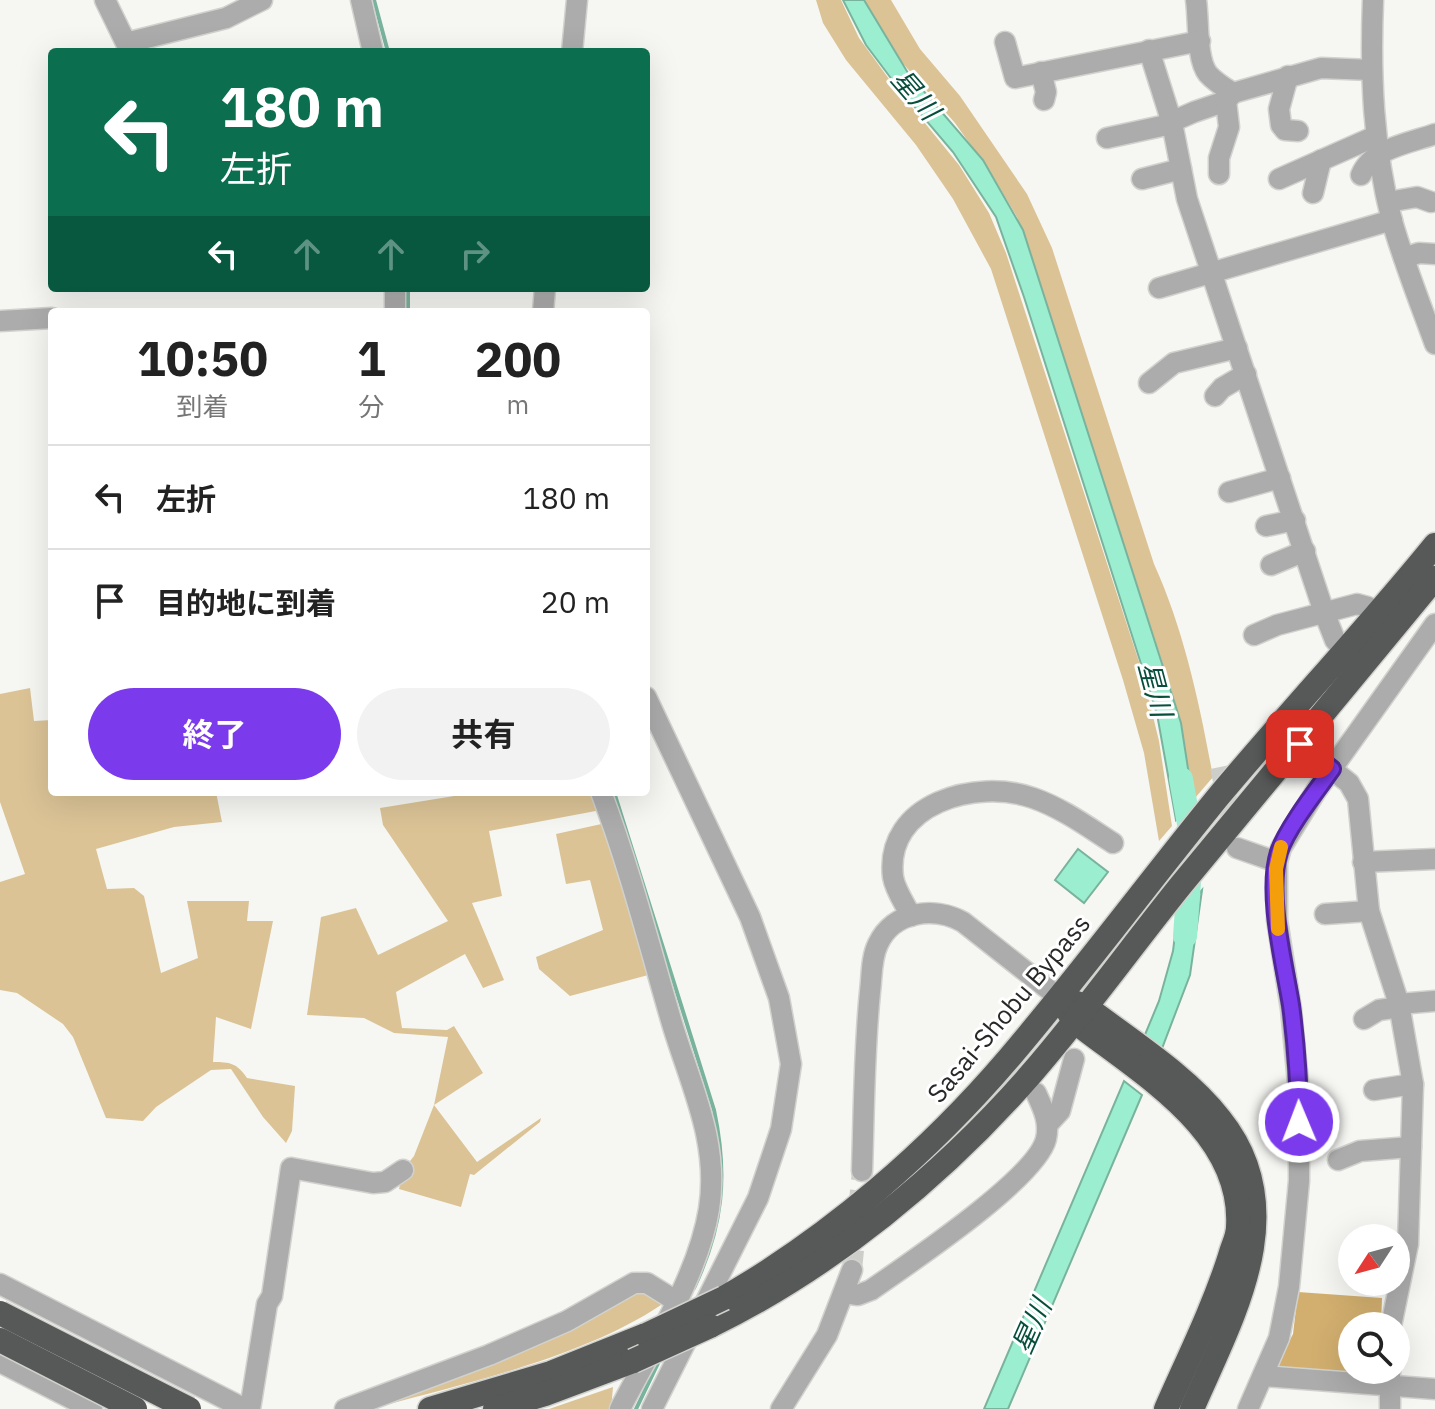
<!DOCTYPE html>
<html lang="ja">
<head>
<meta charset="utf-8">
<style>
	:root { --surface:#fff; --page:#f2f2f2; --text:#222; --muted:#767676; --line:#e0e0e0; --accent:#7c3aed }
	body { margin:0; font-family:"IBM Plex Sans","Noto Sans JP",sans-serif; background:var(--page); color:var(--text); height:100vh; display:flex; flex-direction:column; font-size:30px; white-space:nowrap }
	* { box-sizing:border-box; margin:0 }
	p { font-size:26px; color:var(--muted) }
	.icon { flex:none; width:44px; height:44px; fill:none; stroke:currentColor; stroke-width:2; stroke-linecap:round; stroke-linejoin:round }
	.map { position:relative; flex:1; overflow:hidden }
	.side { position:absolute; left:48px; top:308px; width:602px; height:488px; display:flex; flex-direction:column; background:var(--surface); border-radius:8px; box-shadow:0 8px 32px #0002 }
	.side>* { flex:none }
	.top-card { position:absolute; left:48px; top:48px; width:602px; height:244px; border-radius:8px; box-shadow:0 8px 32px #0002; background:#0b6e4f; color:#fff; overflow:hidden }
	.needle { width:52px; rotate:234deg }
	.tools { position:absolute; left:1338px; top:1224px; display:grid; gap:16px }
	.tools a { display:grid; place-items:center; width:72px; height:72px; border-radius:50%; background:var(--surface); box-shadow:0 8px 32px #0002; font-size:40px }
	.pin { position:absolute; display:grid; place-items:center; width:68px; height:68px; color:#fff; margin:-34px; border-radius:16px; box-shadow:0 4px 12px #0006 }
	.me { position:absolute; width:88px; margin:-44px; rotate:359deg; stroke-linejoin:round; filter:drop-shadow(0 0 6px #0008) }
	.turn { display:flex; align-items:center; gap:28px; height:168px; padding:0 40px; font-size:36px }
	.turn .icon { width:104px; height:104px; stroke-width:2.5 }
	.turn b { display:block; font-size:56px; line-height:68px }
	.lanes { display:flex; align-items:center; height:76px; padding:0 40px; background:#0003; justify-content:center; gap:40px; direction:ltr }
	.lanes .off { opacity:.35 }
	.eta { display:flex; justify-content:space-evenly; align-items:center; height:136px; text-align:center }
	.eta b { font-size:48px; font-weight:700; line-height:56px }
	.button { display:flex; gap:16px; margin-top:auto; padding:16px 40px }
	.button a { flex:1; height:92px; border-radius:48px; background:var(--accent); color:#fff; font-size:32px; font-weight:700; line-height:92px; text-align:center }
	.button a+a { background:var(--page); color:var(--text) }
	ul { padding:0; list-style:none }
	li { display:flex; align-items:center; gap:24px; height:104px; padding:0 40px; border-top:2px solid var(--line) }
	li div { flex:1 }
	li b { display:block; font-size:30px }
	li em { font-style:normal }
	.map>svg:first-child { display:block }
</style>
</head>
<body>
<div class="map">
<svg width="1435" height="1409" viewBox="0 0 1435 1409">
	<rect width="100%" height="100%" fill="#f6f7f3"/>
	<g fill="#dbc396">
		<path d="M816 0H841L859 38 889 79 959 165 989 213 1006 253 1142 671 1159 741 1172 826 1159 841 1144 753 1123 680 991 269 953 199 916 145 846 60 823 23Z"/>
		<path d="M862 0H891L920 49 960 96 1027 194 1052 248 1154 564C1184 630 1200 705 1213 777L1195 798 1172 692 1017 217 992 175 955 123 900 60Z"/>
		<path d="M30 688 34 721 52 720V792H216L222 822 174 827 96 849 107 889 134 888 144 896 161 973 198 958 187 901H249L247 921H273L251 1029 216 1017 213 1062C230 1062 237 1063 247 1078L295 1086 292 1131 286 1143 263 1117 231 1069 211 1070 156 1107 143 1121 106 1118 73 1037 63 1024 17 993 0 990V882L25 874 0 802V694Z"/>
		<path d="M479 792H594L601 810 489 831 502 896 472 903 504 980 483 988 465 954 396 992 402 1028 447 1030 454 1026 483 1073 434 1105 477 1162 541 1118 540 1122 474 1175 470 1174 461 1207 399 1189 403 1170 414 1156 434 1105 448 1037 394 1033 364 1018 307 1015 321 917 356 908 378 955 448 921 383 825 380 808Z"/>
		<path d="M606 823 652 974 570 996 539 969 536 957 603 930 590 880 566 884 556 834Z"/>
		<path d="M639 1289 661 1301V1305C585 1356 471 1382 382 1406Z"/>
		<path d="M613 1387 611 1409H549Z"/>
	</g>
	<path fill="#d2af6f" d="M1298 1292 1382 1298 1381 1326H1352V1370H1380V1381L1274 1371 1293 1334Z"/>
	<g fill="#9ceed0" stroke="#79b39d" stroke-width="2">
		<path d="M843 0H864L908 73 983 160 1023 230 1181 723 1193 801 1176 820 1157 714 1024 297 996 217 953 152 896 85 866 45Z"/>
		<path d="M1078 849 1108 872 1084 903 1055 880Z"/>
		<path d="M1202 890 1190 975 1161 1051 1144 1037 1159 1001 1173 951 1177 919Z"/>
		<path d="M1124 1081 1142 1095 1008 1409H984Z"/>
	</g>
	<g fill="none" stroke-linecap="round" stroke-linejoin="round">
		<g stroke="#79b39d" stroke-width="4">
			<path d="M374 0 388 52"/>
			<path d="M408 288V312"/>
			<path d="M614 792 714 1110C728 1176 723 1226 694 1288"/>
			<path d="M636 1409 661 1357"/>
		</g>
		<path stroke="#9ceed0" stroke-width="24" d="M1181 779 1192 841 1185 936"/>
		<g stroke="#cdceca" stroke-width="20" stroke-dasharray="20 10" stroke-linecap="butt">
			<path d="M1220 767 1234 832"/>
			<path d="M852 1270 862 1171"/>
		</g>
		<g stroke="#d1d2ce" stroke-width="23">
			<g id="minor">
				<path d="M105 0 126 43 226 18 262 0"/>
				<path d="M361 0 373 52"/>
				<path d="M1196 0C1199 20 1196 59 1208 74 1215 82 1225 88 1233 93L1321 68 1371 70"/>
				<path d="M1373 0C1370 75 1373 148 1392 221 1404 263 1420 303 1435 344"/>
				<path d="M1005 42 1015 78 1200 41"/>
				<path d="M1149 50 1172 123 1187 199 1324 612 1335 640 1345 652"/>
				<path d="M572 52 577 0"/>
				<path d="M1041 72 1046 92 1044 100"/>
				<path d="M1288 76 1279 109 1281 125 1285 130 1298 131"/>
				<path d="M1107 138 1162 126 1194 112 1226 101 1233 93"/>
				<path d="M1219 174V158L1229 127 1226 101"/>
				<path d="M1361 175C1372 148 1410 143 1435 134"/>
				<path d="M1142 179 1181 169"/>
				<path d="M1279 179 1376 136"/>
				<path d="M1313 193 1321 160"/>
				<path d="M1388 202 1417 197 1431 202"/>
				<path d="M1404 258 1419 253 1435 254"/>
				<path d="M395 288V312"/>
				<path d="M1159 288 1392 220"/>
				<path d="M543 312 545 288"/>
				<path d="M0 321 52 318"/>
				<path d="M1149 383 1174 363 1237 348"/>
				<path d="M1215 396 1222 388 1246 374"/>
				<path d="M1229 492 1280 478"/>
				<path d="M1266 526 1295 520"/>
				<path d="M1271 565 1305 551"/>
				<path d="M1254 635 1277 625 1357 604 1368 607 1376 615"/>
				<path d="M646 697 750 917 779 998 791 1064 781 1129 758 1198 652 1409"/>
				<path d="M1300 744 1349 783 1358 799 1369 911 1399 1004 1413 1084 1408 1244 1391 1326"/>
				<path d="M601 792C629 866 649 944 671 1020 689 1082 720 1141 709 1209 698 1277 651 1348 620 1409"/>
				<path d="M1237 848 1277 862"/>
				<path d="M1363 862 1435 859"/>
				<path d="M1325 914 1369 911"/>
				<path d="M911 916C905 904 895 890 893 877 884 803 977 778 1033 798 1062 808 1088 827 1113 843"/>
				<path d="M1399 1004 1435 1001"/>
				<path d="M1364 1019 1379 1010 1400 1007"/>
				<path d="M1374 1090 1413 1084"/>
				<path d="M1048 1124 1060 1111 1074 1059"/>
				<path d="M1338 1160 1360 1151 1411 1147"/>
				<path d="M862 1171C864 1111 864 1051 870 992 872 976 871 958 878 944 893 911 934 906 963 922L1057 996"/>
				<path d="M0 1284 245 1409"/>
				<path d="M844 1293 858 1295 871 1290C908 1264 1036 1179 1046 1139 1050 1122 1043 1108 1036 1093"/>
				<path d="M0 1362 92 1409"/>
				<path d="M1263 1376 1435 1389"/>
				<path d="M250 1409 267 1304 272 1296 291 1168 373 1183 385 1182 403 1170"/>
				<path d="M345 1409 489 1355 567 1321 634 1283H647L676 1301"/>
				<path d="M781 1409 827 1335 852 1270"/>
				<path d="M1248 1409 1279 1338 1289 1287 1299 1181V1093L1291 1009 1277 920V862L1281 848 1316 791 1435 624"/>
				<path d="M1390 1409V1370"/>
			</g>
		</g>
		<g stroke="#d1d2ce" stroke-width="27">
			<g id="highway">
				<path d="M1071 1001 1085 1006C1129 1040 1186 1075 1220 1119 1294 1211 1232 1317 1192 1409"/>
				<path d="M1066 1008 1074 1021C1140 1073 1244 1131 1238 1227 1238 1237 1232 1247 1230 1256 1213 1309 1188 1359 1166 1409"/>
				<path d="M724 1298C832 1236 930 1151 1010 1057 1082 972 1148 883 1218 797 1289 712 1365 631 1435 545"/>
				<path d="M710 1326C831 1267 943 1175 1031 1074 1084 1013 1131 947 1181 885 1265 782 1351 681 1435 578"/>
				<path d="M430 1409 551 1373 646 1335"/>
				<path d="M495 1409 545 1394 633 1361"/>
			</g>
		</g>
		<use href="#minor" stroke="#abacab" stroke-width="20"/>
		<use href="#highway" stroke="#565957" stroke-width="24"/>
		<g stroke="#d1d2ce" stroke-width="27" stroke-linecap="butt">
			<g id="highway-bridge">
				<path d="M0 1313 189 1409"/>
				<path d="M646 1335 724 1298"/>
				<path d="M0 1340 135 1409"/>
				<path d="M633 1361 710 1326"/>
			</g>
		</g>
		<use href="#highway-bridge" stroke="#565957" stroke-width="24"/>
	</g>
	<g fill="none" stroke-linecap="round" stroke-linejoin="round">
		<g stroke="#51269a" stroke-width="20">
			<path id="route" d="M1299 1122C1299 1083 1296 1043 1291 1005 1284 962 1266 893 1279 852 1287 828 1317 790 1332 769L1300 744"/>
		</g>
		<use href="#route" stroke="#7c3aed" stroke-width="14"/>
		<path stroke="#f59e0b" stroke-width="14" d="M1278 929 1276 869 1281 847"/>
	</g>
	<g text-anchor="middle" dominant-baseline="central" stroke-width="6" stroke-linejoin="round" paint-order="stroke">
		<g font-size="26" fill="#282827" stroke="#fff">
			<text transform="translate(1008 1008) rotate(-50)">Sasai-Shobu Bypass</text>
		</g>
		<g font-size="28" font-style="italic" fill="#074f3c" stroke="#fff">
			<text transform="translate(916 94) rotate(49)">星川</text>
			<text transform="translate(1156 689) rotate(75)">星川</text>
			<text transform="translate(1031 1326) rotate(-66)">星川</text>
		</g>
	</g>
</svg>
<div class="tools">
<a><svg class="needle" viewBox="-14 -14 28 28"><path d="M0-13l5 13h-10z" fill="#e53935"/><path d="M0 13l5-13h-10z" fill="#767676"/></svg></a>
<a><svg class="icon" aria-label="search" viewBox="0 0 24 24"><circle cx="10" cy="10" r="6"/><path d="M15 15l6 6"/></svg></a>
</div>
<div class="pin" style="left:1300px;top:744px;background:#d93025"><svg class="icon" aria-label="arrive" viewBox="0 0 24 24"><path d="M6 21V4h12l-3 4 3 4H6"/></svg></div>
<svg class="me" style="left:1299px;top:1122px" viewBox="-20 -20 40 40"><circle r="17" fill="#7c3aed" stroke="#fff" stroke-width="3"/><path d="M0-11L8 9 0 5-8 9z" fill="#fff"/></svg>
<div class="top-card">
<div class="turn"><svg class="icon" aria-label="left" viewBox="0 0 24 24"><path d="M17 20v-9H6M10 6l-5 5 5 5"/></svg><div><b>180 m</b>左折</div></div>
<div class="lanes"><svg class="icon" aria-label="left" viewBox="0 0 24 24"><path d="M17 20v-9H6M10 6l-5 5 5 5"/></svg><svg class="icon off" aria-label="ahead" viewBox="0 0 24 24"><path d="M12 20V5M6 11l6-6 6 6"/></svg><svg class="icon off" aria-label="ahead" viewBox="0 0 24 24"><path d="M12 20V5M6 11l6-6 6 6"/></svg><svg class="icon off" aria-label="right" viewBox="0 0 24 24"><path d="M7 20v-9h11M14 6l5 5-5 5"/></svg></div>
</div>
<section class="side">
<div class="eta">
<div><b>10:50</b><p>到着</p></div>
<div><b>1</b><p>分</p></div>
<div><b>200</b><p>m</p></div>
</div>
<ul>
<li><svg class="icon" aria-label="left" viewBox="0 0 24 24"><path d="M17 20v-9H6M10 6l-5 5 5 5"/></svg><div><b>左折</b></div><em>180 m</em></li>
<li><svg class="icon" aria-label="arrive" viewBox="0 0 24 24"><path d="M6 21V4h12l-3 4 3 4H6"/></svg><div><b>目的地に到着</b></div><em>20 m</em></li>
</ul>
<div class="button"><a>終了</a><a>共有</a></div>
</section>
</div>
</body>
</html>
